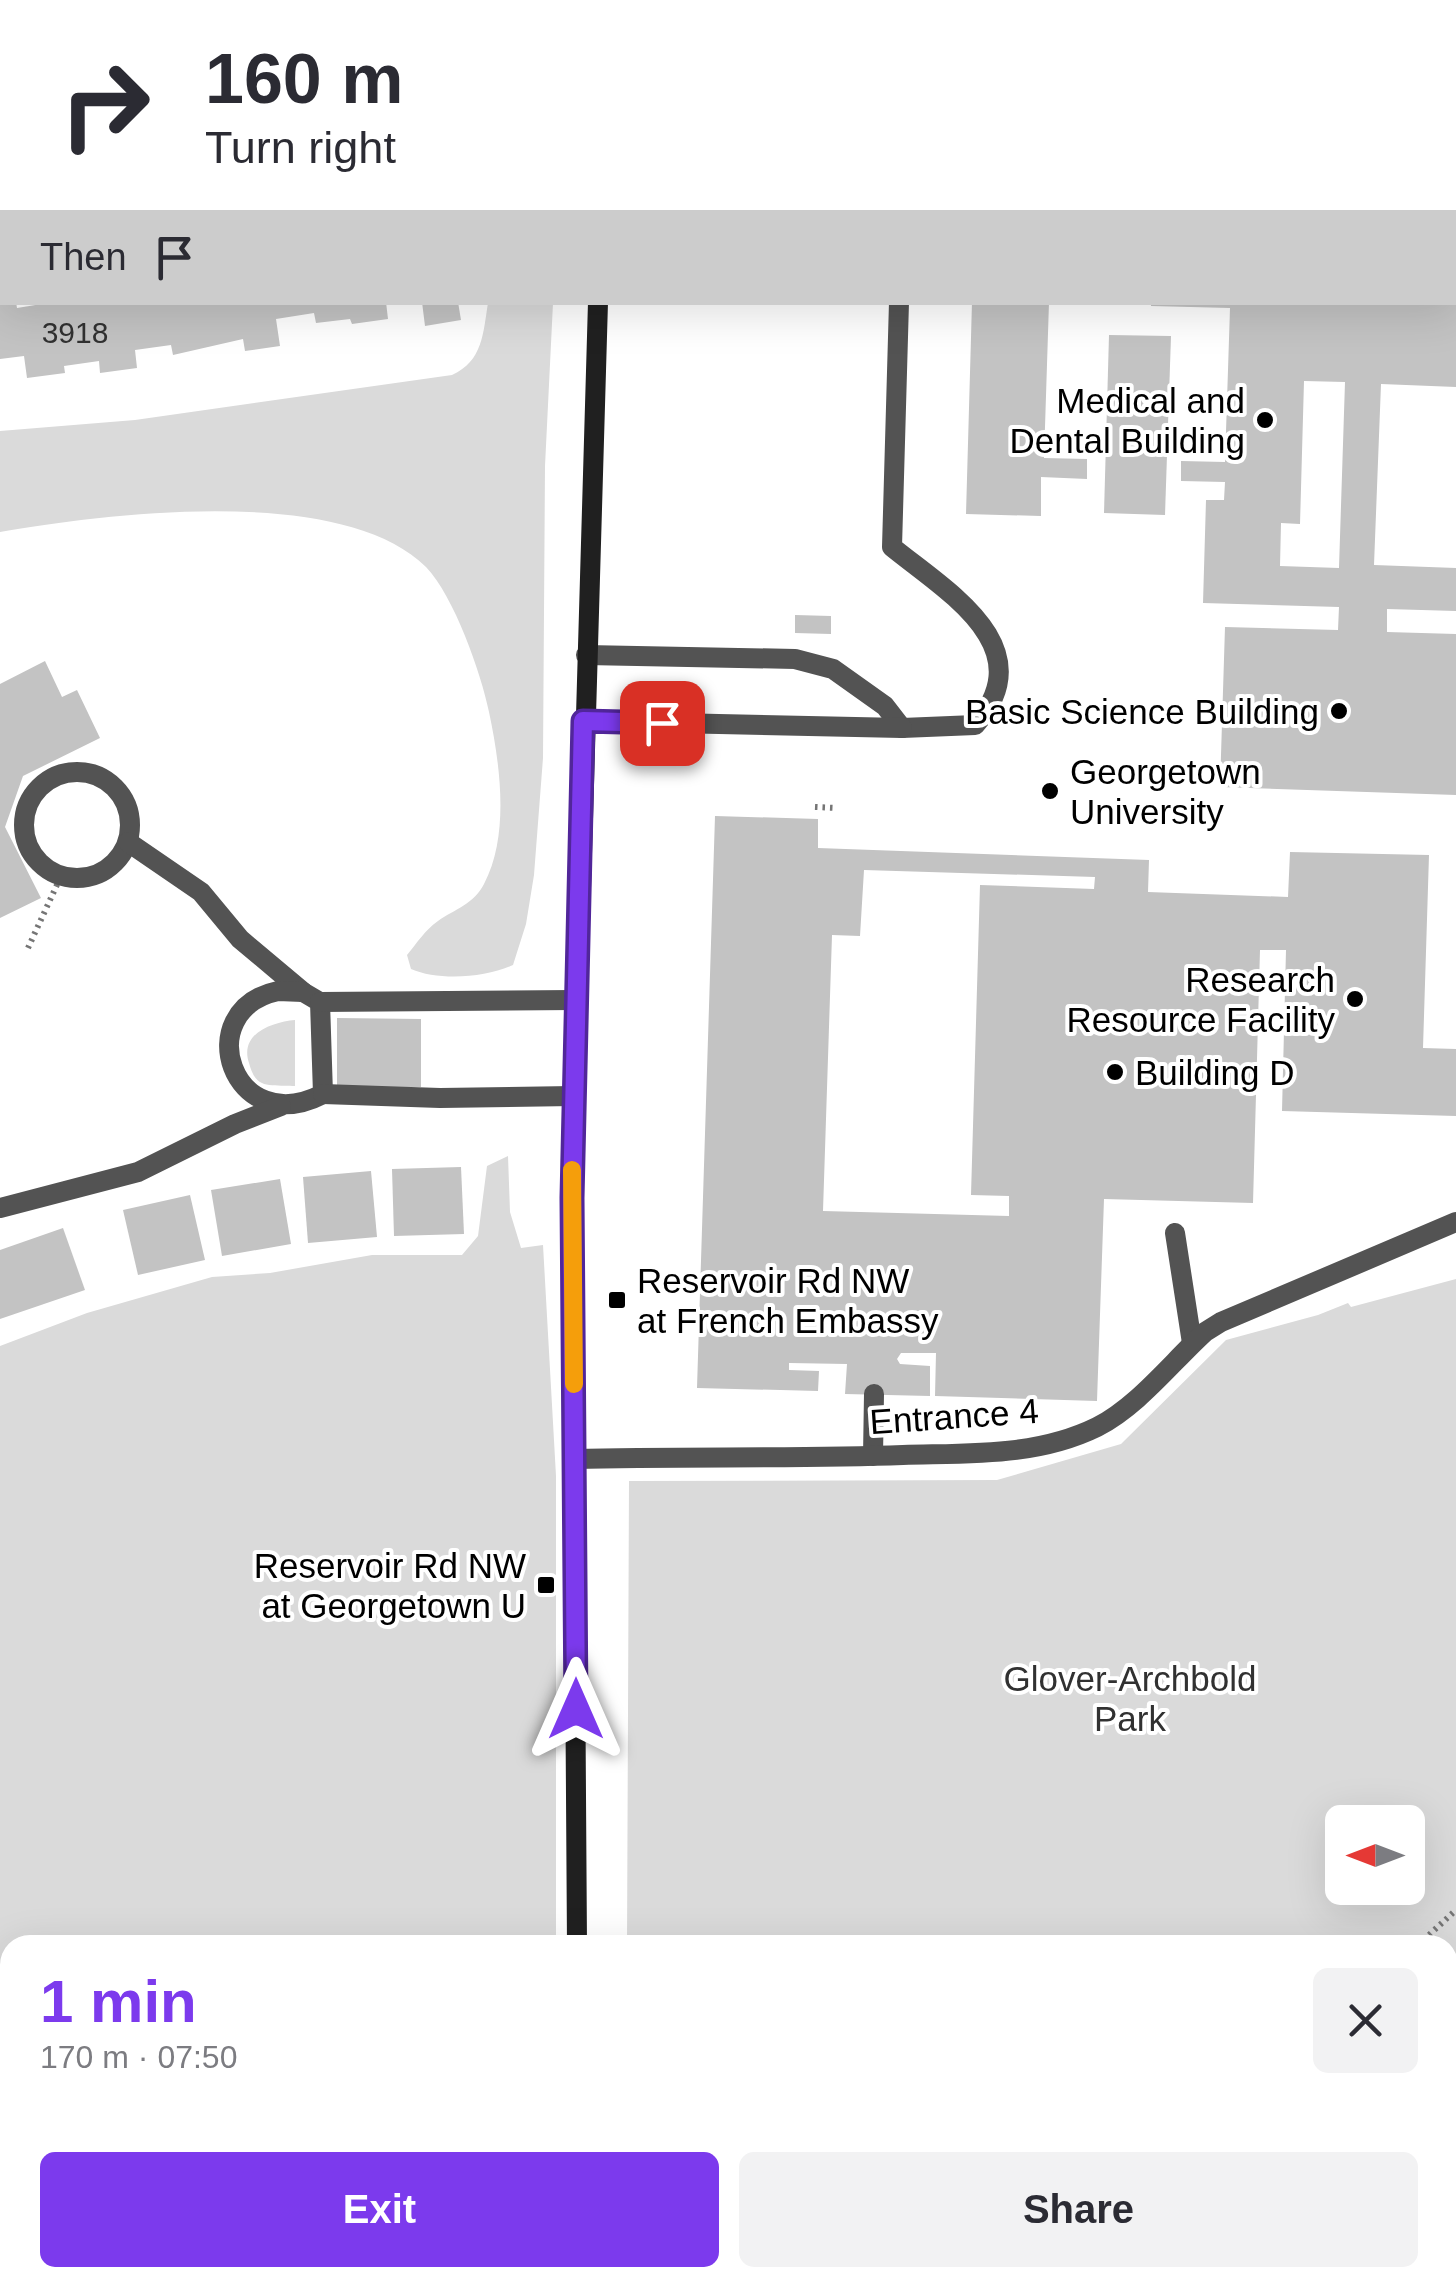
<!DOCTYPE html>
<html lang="en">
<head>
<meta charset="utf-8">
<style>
	:root { --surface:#fff; --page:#f2f2f3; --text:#2b2b33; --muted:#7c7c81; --accent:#7c3aed }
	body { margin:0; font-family:Arial,sans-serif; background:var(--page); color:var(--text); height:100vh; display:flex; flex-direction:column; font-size:38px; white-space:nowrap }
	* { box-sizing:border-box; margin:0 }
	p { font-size:32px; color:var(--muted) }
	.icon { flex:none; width:55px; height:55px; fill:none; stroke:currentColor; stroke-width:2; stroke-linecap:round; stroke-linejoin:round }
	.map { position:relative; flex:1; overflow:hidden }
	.sheet { position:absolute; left:0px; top:1935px; width:1458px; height:352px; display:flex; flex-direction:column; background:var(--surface); border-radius:30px 30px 0 0; box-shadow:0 10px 40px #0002 }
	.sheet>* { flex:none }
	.top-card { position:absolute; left:0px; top:0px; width:1458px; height:305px; box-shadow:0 10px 40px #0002; background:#fff; color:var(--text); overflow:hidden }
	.needle { width:65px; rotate:270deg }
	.controls { position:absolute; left:1325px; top:1805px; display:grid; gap:20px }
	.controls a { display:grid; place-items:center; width:100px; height:100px; border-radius:15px; background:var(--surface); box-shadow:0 10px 40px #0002; font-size:50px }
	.pin { position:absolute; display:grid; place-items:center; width:85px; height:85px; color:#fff; margin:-42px; border-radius:20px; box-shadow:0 5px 15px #0006 }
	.me { position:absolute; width:110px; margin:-55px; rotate:0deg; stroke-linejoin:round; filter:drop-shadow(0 0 8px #0008) }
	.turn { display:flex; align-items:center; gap:35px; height:210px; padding:0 40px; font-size:45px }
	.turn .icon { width:130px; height:130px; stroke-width:2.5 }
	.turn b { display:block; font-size:70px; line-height:85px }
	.then { display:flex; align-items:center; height:95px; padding:0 40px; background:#0003; gap:20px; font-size:38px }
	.round { display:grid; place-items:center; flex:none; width:105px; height:105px; border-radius:15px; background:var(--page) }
	.headline { display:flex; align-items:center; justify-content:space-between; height:170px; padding:0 40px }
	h1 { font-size:60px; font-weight:700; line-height:75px; color:var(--accent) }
	.button { display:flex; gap:20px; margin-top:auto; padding:20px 40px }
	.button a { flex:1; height:115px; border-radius:15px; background:var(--accent); color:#fff; font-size:40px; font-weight:700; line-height:115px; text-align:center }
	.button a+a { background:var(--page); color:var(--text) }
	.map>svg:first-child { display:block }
</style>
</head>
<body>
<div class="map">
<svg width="1456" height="2286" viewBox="0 0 1456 2286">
	<rect width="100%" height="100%" fill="#fff"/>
	<g fill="#dadada" fill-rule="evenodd">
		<path d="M488 303H553L545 466 543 758 534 875 526 924 513 965C486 978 438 981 411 969L407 955C417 943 425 930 438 921 455 909 474 904 484 884 510 835 500 764 489 712 481 673 454 596 426 567 343 484 108 513 0 532V431L135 420 452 375C483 361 483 333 488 303Z"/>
		<path d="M295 1020V1086C286 1085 270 1087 262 1083 254 1080 251 1070 249 1063 239 1033 273 1022 295 1020Z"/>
		<path d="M508 1156 510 1212 521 1248 543 1245 556 1476V1945H10V2278H554V2286H0V1346L87 1313 212 1277 270 1273 372 1255H462L478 1236 487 1166Z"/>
		<path d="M1456 1279V2286H626V2278H1448V1945H627L629 1481 997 1480 1121 1444 1226 1340 1318 1315 1348 1303 1351 1307ZM1342 1822H1408V1888H1342Z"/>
	</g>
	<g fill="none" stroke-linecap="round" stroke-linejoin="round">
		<path stroke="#a1a1a1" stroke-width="12" d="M0 2268 10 2260"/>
	</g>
	<g fill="#c3c3c3" fill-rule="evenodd">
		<path d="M0 302H16L17 308 54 302H386L388 319 352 324 350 319 316 323 314 313 276 319 280 346 245 351 243 339 173 355 171 345 135 350 137 368 100 373 99 361 64 366 65 373 27 378 24 356 0 359Z"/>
		<path d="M422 302H458L461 320 425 326Z"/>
		<path d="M972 302H1049L1044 458 1087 459V479L1041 477V516L966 514Z"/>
		<path d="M1151 302H1456V387L1381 384 1374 565 1456 568V611L1387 609V632L1456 634V795L1220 787 1225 627 1338 630 1339 607 1203 603 1206 500H1224L1225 482 1181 481V461L1225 462 1230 308 1151 306ZM1304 381 1345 382 1339 568 1280 566 1281 523 1300 524Z"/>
		<path d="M1109 335 1171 336 1165 515 1104 513Z"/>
		<path d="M795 615 831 616V634L795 633Z"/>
		<path d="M45 661 62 697 77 690 100 738 23 776 5 827 41 898 0 918V684Z"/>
		<path d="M715 816 818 819V848L1149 860 1148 892 1288 897 1290 852 1429 855 1423 1048 1456 1049V1116L1282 1111 1286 950H1260L1253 1203 1104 1199 1097 1401 935 1396 936 1353H901L897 1359 900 1364 930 1366V1396L845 1394 847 1364 789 1363V1370L819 1371 818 1391 697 1388ZM864 870 1095 877 1094 889 980 885 971 1195 1009 1196V1216L823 1211 832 935 860 936Z"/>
		<path d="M337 1018 421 1019V1087H337Z"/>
		<path d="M461 1167 464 1234 394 1236 392 1169Z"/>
		<path d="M371 1171 377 1237 308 1243 303 1177Z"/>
		<path d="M280 1179 291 1244 222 1256 211 1190Z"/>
		<path d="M190 1195 205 1260 138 1275 123 1210Z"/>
		<path d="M63 1228 85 1290 0 1319V1250Z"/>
	</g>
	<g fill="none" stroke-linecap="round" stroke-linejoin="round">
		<g stroke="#757575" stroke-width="6" stroke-dasharray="2.5 5" stroke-linecap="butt">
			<path d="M815 807 837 808"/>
			<path d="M28 948 61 876"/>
			<path d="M1418 1945 1456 1910"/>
			<path d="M680 2278 685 2286"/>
			<path d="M801 2286 809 2278"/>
		</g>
		<g stroke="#535353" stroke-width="20">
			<path d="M1101 0 1104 2"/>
			<path d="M907 2V0"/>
			<path d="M899 302 892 547C946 591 1044 647 975 725L902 728"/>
			<circle cx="77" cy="825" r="53"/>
			<path d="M128 842 201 892 240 939 303 992"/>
			<path d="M278 991 303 992 320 1002 323 1094C232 1141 189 1010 278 991Z"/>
			<path d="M320 1002 575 1000"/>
			<path d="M323 1094 440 1098 573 1096"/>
			<path d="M0 1208 138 1172 235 1124 281 1106"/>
			<path d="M1175 1233 1192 1343"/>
			<path d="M873 1456 874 1394"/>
		</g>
		<g stroke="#535353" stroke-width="20">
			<path d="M344 0 345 2"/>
			<path d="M0 232H2"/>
			<path d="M586 655 795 659 833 669 885 706 902 728"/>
			<path d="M583 721 902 728"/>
			<path d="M575 1459C684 1456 793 1459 903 1455 968 1453 1036 1457 1097 1427 1138 1406 1171 1363 1205 1332L1221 1322 1456 1222"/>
		</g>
		<g stroke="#202020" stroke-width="20">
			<path d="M608 2V0"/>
			<path d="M577 1945 572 1198 598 302"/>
			<path d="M579 2278V2286"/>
		</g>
	</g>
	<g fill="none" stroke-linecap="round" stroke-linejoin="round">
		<g stroke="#51269a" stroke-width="25">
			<path id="route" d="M576 1709 572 1198 583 721 662 723"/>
		</g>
		<use href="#route" stroke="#7c3aed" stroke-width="18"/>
		<path stroke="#f59e0b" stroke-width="18" d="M572 1170 574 1384"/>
	</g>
	<g fill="#000" stroke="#fff" stroke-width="4">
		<circle cx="1265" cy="420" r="10"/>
		<circle cx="1339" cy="711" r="10"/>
		<circle cx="1050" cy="791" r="10"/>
		<circle cx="1355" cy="999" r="10"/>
		<circle cx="1115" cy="1072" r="10"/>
		<rect x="607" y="1290" width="20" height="20" rx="5"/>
		<rect x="536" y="1575" width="20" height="20" rx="5"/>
	</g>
	<g text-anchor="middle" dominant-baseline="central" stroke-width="8" stroke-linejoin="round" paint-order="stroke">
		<g font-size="30" fill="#313131">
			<text x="75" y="332">3918</text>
		</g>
		<g font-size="35" fill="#000" stroke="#fff" text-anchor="end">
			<text x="1245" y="400">Medical and<tspan x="1245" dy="40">Dental Building</tspan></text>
			<text x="1319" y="711">Basic Science Building</text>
			<text x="1070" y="771" text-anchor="start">Georgetown<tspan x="1070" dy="40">University</tspan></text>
			<text x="1335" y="979">Research<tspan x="1335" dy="40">Resource Facility</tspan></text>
			<text x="1135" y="1072" text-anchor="start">Building D</text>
			<text x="637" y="1280" text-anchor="start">Reservoir Rd NW<tspan x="637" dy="40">at French Embassy</tspan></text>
			<text x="526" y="1565">Reservoir Rd NW<tspan x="526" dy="40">at Georgetown U</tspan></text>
		</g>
		<g font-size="35" fill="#000" stroke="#fff">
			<text transform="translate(954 1416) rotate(-4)">Entrance 4</text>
		</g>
		<g font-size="35" fill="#313131" stroke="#fff">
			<text x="1130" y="1678">Glover-Archbold<tspan x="1130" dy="40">Park</tspan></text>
		</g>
	</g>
</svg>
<div class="controls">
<a><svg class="needle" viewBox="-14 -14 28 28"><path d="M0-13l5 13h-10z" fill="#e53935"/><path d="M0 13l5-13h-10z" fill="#7c7c81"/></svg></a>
</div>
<div class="pin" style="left:662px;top:723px;background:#d93025"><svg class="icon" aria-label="arrive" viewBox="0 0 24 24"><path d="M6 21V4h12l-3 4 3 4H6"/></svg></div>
<svg class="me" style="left:576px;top:1709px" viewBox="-20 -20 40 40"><path d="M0-17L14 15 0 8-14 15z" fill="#7c3aed" stroke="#fff" stroke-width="4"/></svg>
<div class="top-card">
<div class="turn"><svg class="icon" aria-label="right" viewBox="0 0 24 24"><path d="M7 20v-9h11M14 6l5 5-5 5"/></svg><div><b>160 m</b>Turn right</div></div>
<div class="then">Then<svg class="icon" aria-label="arrive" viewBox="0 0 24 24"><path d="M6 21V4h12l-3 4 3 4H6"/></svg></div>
</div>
<section class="sheet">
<div class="headline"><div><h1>1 min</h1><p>170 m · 07:50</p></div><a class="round"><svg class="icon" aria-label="close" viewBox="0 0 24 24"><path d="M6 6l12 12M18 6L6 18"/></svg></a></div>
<div class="button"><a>Exit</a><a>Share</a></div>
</section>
</div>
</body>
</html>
